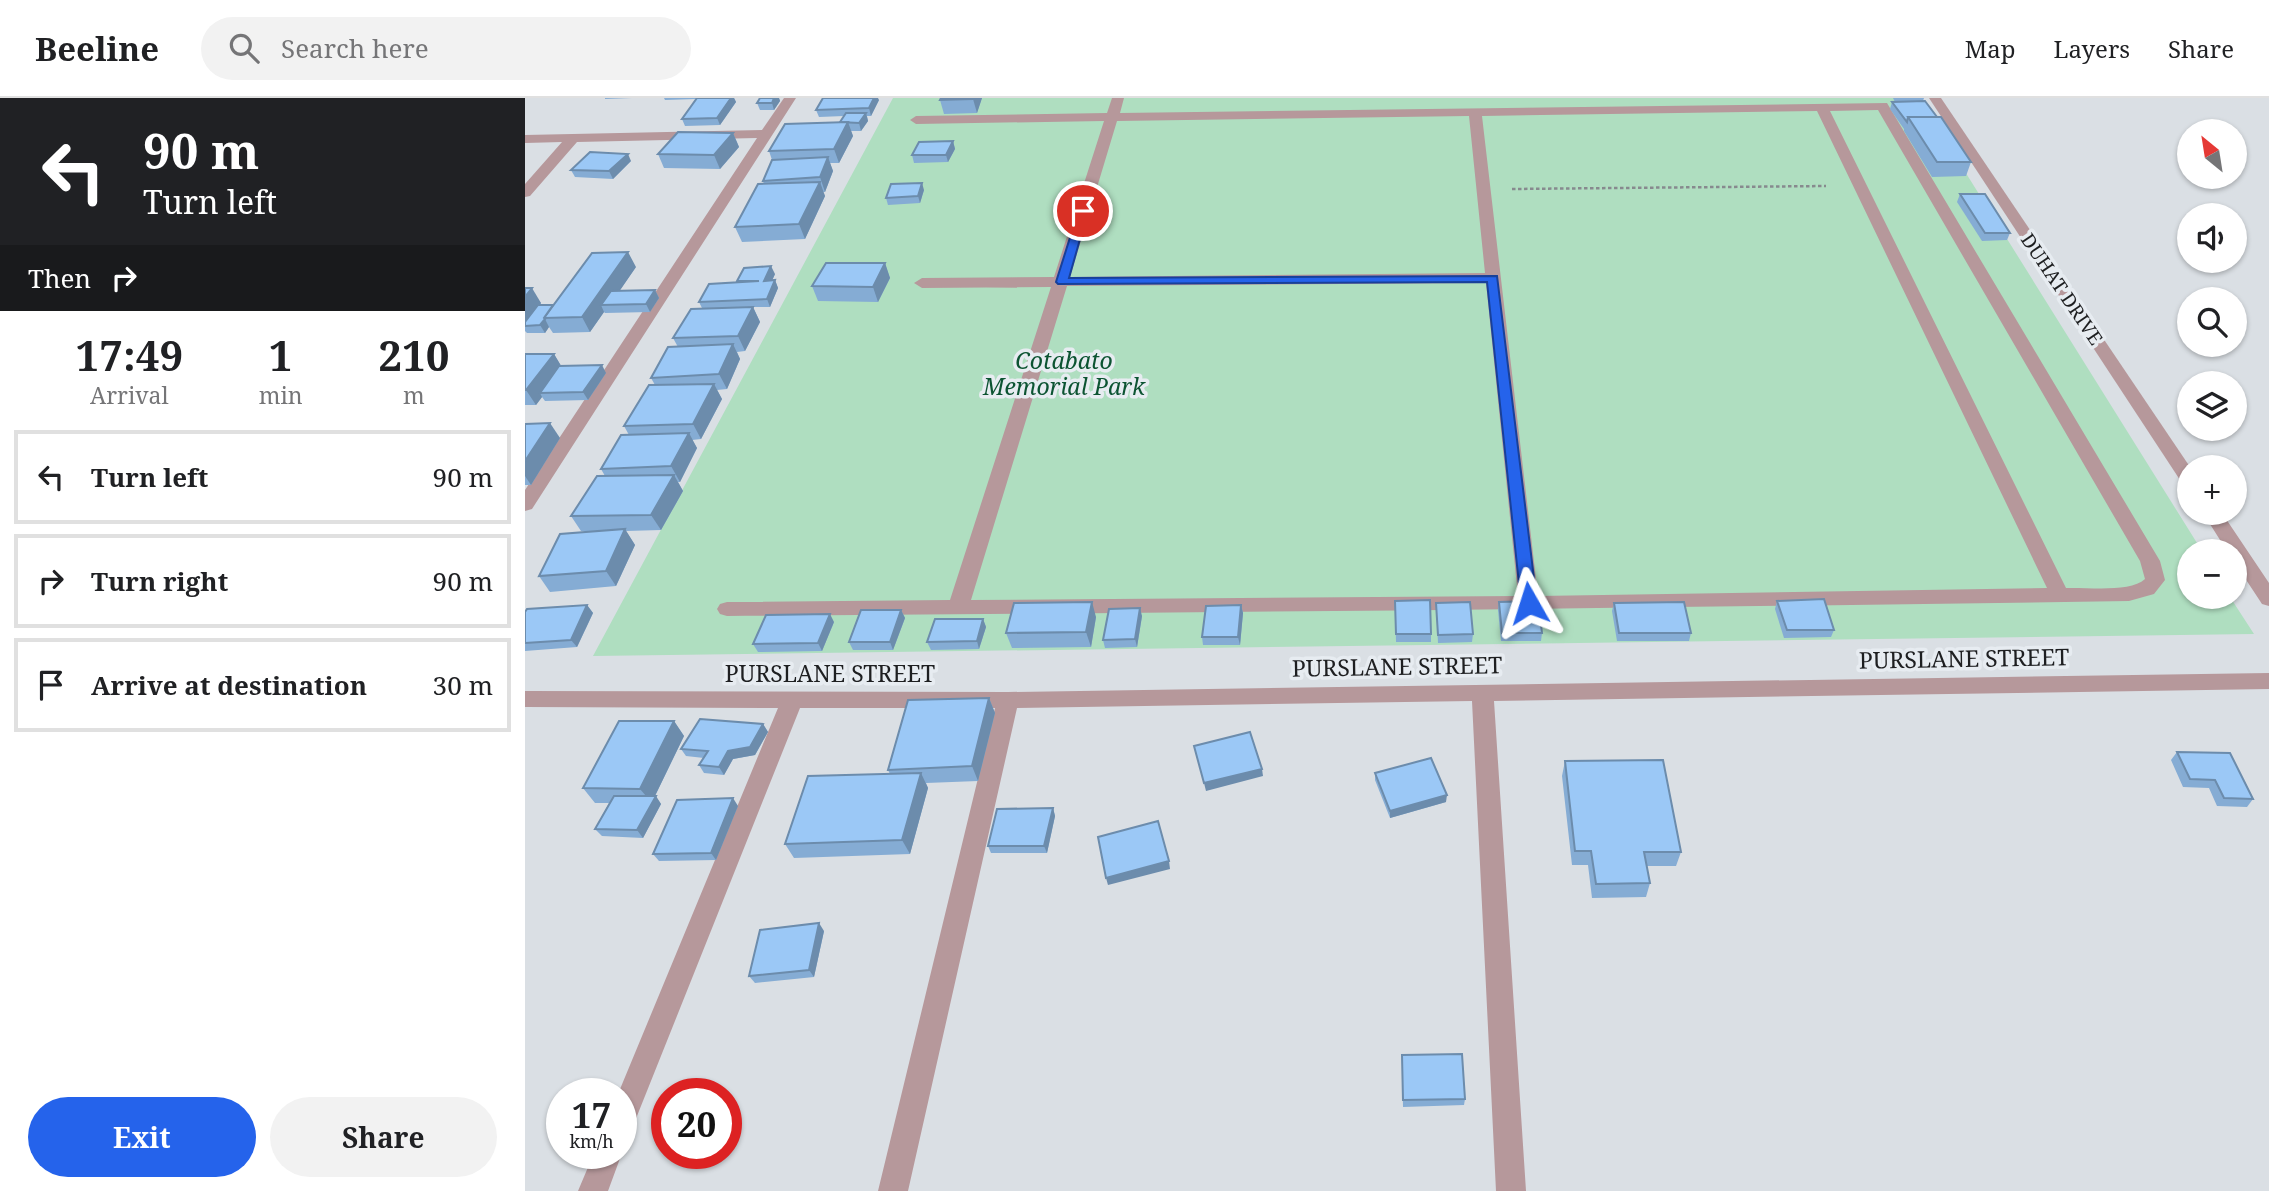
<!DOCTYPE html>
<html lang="en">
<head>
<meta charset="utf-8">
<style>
	:root { --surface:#fff; --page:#f2f2f2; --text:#202124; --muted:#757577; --line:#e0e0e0; --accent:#2563eb }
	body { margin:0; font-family:"Noto Serif",serif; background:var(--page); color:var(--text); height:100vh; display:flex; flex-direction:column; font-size:26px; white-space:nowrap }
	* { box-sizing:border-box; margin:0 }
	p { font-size:23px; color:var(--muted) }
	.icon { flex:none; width:38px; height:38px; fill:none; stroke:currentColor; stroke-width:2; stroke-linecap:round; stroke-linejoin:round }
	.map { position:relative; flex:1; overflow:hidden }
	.sheet { display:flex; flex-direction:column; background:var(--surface); width:525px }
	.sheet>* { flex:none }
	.top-card { background:#202124; color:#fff; overflow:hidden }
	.needle { width:46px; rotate:330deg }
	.buttons { position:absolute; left:1652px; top:21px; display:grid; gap:14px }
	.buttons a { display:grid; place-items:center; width:70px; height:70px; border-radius:50%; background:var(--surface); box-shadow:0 2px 5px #0004; font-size:35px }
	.speed { position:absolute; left:21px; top:980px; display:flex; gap:14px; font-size:35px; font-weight:700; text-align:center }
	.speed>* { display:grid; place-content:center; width:91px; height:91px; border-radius:50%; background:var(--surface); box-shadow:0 2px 5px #0004; line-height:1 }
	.speed small { font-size:18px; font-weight:400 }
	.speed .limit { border:10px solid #d22; background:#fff; color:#111 }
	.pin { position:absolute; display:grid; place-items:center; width:60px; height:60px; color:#fff; margin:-30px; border:4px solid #fff; border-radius:50%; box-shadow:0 2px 7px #0007 }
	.me { position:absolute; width:77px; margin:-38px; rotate:354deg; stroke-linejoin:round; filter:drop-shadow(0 0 5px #0008) }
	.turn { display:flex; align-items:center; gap:24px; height:147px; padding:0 28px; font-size:32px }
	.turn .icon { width:91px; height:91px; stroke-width:2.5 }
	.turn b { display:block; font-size:49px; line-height:60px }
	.then { display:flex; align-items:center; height:66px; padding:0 28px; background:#0003; gap:14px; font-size:26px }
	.eta { display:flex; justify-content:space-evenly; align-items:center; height:119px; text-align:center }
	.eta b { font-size:42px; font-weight:700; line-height:49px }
	.cta { display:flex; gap:14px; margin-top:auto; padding:14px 28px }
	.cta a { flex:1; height:80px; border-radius:42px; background:var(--accent); color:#fff; font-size:28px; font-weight:700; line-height:80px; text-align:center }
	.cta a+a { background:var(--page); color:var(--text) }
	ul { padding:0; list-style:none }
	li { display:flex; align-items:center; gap:21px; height:94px; margin:0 14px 10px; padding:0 14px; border:4px solid var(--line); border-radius:0px }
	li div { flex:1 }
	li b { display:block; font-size:26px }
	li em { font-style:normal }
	header { display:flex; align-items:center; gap:42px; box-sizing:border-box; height:98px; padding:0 35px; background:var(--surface); border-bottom:2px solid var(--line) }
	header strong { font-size:33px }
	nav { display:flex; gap:38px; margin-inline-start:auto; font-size:24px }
	.search { width:490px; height:63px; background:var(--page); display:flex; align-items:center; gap:18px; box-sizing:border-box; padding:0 24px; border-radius:38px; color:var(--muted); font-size:26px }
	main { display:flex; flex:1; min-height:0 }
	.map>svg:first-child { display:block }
</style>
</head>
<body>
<header>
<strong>Beeline</strong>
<div class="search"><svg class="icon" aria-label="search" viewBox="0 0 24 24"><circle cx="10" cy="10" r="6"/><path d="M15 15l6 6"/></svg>Search here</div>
<nav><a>Map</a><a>Layers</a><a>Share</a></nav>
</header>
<main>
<section class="sheet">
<div class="top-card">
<div class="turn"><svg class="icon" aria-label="left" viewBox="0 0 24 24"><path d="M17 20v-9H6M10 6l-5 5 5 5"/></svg><div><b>90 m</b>Turn left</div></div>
<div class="then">Then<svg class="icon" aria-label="right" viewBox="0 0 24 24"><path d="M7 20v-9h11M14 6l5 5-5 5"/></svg></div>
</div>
<div class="eta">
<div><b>17:49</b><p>Arrival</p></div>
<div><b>1</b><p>min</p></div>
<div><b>210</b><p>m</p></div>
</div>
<ul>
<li><svg class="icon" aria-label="left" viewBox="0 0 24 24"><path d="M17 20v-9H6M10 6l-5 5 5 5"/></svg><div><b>Turn left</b></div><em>90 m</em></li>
<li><svg class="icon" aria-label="right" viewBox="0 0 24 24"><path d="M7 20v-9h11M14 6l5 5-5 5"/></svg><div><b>Turn right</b></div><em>90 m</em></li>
<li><svg class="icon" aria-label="arrive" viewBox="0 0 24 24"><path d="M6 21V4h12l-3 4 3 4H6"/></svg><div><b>Arrive at destination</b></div><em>30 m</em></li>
</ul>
<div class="cta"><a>Exit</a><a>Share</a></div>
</section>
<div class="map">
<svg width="1744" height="1093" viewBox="0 0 1744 1093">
	<rect width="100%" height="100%" fill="#dadfe4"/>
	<path fill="#afdec0" d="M368 0H1394L1677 453H1664V499H1705L1729 536 68 558Z"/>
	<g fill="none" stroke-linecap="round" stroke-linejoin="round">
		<path stroke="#878a8e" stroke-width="2.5" stroke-dasharray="3.5 2.5" stroke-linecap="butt" d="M987 91 1301 88"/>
		<g fill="#b6989b" fill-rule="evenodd">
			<path d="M259 0H271L7 411 0 413V392L232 40 52 44 5 98 0 99V86L37 44 0 45V37L237 32Z"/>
			<path d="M587 0H599L595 15 1362 5 1635 463 1640 482 1629 496 1604 503C1137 510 669 515 202 518L195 516 192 511 195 506 202 504 425 502 526 189 397 190 389 185 397 180 529 179 579 23 391 26 385 22 391 18 582 15ZM1353 12 1615 463 1620 481C1605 495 1562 489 1541 490L1305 13ZM1292 13 1522 490 1013 498 957 18ZM944 18 960 175 545 179 592 23ZM961 185 993 498 446 502 542 188Z"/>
			<path d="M1404 0H1416L1665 369 1664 387 1657 385Z"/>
			<path d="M1678 415H1697L1744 485V508L1737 506 1710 465V453H1702Z"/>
			<path d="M1744 575V591L969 603 1001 1093H971L947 603 492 610 383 1093H353L470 610H275L106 1033 96 1037V996H93L253 610 0 609V593L483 594Z"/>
			<path d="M96 1052 97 1055 83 1093H53L69 1055H96Z"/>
		</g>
	</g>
	<g fill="#85acd4">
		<path d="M80 0H107L80 1Z"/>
		<path d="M139 0H209L211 4 195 27 160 28 157 21 171 1 140 2Z"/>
		<path d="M235 0H254L255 3 249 12H235L232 5Z"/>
		<path d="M416 0H457L452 15 419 16 415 2Z"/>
		<path d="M1368 0H1399L1398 3 1446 64 1441 78 1407 79 1379 33V31L1365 11 1367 4H1370Z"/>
		<path d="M354 2 346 18H342L343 23 336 33H326L328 38 314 65H305L308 73 300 94H298L300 98 280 141 217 144 210 129 239 86 238 83 247 62 244 53 315 24 319 18 294 19 291 12Z"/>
		<path d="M208 35 214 49 195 71 139 70 133 56Z"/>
		<path d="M428 43 430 51 423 64 389 65 387 57Z"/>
		<path d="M106 63 88 81 50 79 46 72Z"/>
		<path d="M399 92 395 105 363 107 361 100Z"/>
		<path d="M1435 96 1485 135 1482 142 1457 143 1432 104Z"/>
		<path d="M360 165 365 180 353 204 293 203 287 188Z"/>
		<path d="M111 169 94 193 130 192 134 200 125 214 80 215 79 214 65 234 28 235 24 229 20 235H2L0 233V190L16 205 15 207H28Z"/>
		<path d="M250 176 247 183 250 182 253 190 245 209H228L235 224 220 253 212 254 215 261 202 291 192 292 197 301 176 341 167 342 172 350 155 384H153L158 393 136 432 101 433 110 447 91 488 25 494 14 478 71 433H56L46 418 80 378 76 371 104 337 99 328 130 287 126 280 153 249 148 240 177 210 174 204 213 184 212 183Z"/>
		<path d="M0 256H29L36 268 81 275 63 302 20 303 17 299 11 307H0Z"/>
		<path d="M0 326 35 340 6 387H0Z"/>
		<path d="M870 503 906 536V544H871Z"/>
		<path d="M1252 503 1309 532 1306 539 1259 540 1250 511Z"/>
		<path d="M974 504 1017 535 1016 543H976L973 512Z"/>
		<path d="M911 505 948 536 947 544 913 545Z"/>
		<path d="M1089 505 1166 535 1164 543H1092L1087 513Z"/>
		<path d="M62 507 68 515 52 549 0 553V514Z"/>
		<path d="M716 507 718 515 715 547H678L677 539Z"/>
		<path d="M376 512 380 520 368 552H328L324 544Z"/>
		<path d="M617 518 612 549 580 550 578 542Z"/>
		<path d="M571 519 566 549 487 550 481 535Z"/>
		<path d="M458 521 461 529 454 551 406 552 402 544Z"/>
		<path d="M309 524 297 553 233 554 228 546Z"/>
		<path d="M464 600 470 615 453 683 401 685 403 690 385 756 269 760 260 746 365 676 363 672Z"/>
		<path d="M149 623 159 638 130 698 136 706 118 740 77 738 70 731 84 705H70L58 690Z"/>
		<path d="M238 626 243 634 230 657 208 661 199 677 179 675 174 667 179 660 161 658 156 651Z"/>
		<path d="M1652 654 1728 701 1722 709 1692 708 1684 690 1658 689 1646 662Z"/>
		<path d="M1040 663 1156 754 1151 768H1122L1125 785 1121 799 1067 800 1063 767H1047L1037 678Z"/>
		<path d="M850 675 921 704 865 720 850 682Z"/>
		<path d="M213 708 191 762 134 763 128 756Z"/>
		<path d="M528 710 530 718 522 755H466L463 748Z"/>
		<path d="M299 833 289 879 230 885 224 878Z"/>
		<path d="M877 957 940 1001 939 1007 878 1009Z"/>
	</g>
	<g fill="#6c8cac">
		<path d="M206 0H209L211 4 195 27 192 20Z"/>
		<path d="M249 0H254L255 3 249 12 247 5Z"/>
		<path d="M349 0H353L354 2 346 18 344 10Z"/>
		<path d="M449 0H457L452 15 448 1Z"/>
		<path d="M341 15 343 23 336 33 334 25Z"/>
		<path d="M323 24 328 38 314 65 309 51Z"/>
		<path d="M208 35 214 49 195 71 189 57Z"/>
		<path d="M428 43 430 51 423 64 421 57Z"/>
		<path d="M103 56 106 63 88 81 84 73Z"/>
		<path d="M303 59 308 73 300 94 295 79Z"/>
		<path d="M295 84 300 98 280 141 274 126Z"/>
		<path d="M397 85 399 92 395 105 393 98Z"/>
		<path d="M103 154 111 169 85 207H76L79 214 65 234 57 219Z"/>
		<path d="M360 165 365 180 353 204 348 189Z"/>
		<path d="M246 168 250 176 243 191 239 183Z"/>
		<path d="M250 182 253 190 245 209 242 201Z"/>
		<path d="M7 190 16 205 0 225V199Z"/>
		<path d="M130 192 134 200 125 214 121 206Z"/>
		<path d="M228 209 235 224 220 253 213 238Z"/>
		<path d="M20 221 24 229 20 235 15 227Z"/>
		<path d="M208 246 215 261 202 291 194 276Z"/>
		<path d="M29 256 38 271 15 295 17 299 11 307 1 292Z"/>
		<path d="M77 267 81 275 63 302 58 294Z"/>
		<path d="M189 286 197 301 176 341 168 326Z"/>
		<path d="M25 325 35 340 6 387 0 378V363Z"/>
		<path d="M164 335 172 350 155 384 146 368Z"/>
		<path d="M149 377 158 393 136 432 126 417Z"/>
		<path d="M100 431 110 447 91 488 81 473Z"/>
		<path d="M567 504 571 519 566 549 561 534Z"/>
		<path d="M62 507 68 515 52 549 46 542Z"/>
		<path d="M716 507 718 515 715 547 713 539Z"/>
		<path d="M615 510 617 518 612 549 610 541Z"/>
		<path d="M376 512 380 520 368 552 365 544Z"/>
		<path d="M305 516 309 524 297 553 293 545Z"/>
		<path d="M458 521 461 529 454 551 452 543Z"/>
		<path d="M464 600 470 615 453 683 447 668Z"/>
		<path d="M149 623 159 638 128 702 131 698 136 706 118 740 112 732 127 705 115 691Z"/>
		<path d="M238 626 243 634 230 657 208 661 199 677 194 669 203 653Z"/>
		<path d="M737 671 738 678 681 693 679 685Z"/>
		<path d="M396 675 403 690 385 756 377 742Z"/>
		<path d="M922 697 921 704 865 720V713Z"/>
		<path d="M208 700 213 708 191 762 186 755Z"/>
		<path d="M528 710 530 718 522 755 519 748Z"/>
		<path d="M644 763 645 771 583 787 581 780Z"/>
		<path d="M294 825 299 833 289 879 284 872Z"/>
	</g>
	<g fill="#9bc8f6" stroke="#6c8cac" stroke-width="2">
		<path d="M172 0H206L192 20 157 21Z"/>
		<path d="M235 0H249L247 5H232Z"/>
		<path d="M298 0H349L344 10 291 12Z"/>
		<path d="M416 0H449L448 1 415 2Z"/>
		<path d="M1400 3 1412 19H1383L1382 24 1367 4Z"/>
		<path d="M321 15H341L334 25 315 24Z"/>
		<path d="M1383 19H1416L1446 64H1412Z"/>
		<path d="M323 24 309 51 244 53 260 26Z"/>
		<path d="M153 34 208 35 189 57 133 56Z"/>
		<path d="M428 43 421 57H387L394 44Z"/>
		<path d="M65 54 103 56 84 73 46 72Z"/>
		<path d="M303 59 295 79 238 83 247 62Z"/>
		<path d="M295 84 274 126 210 129 233 86Z"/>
		<path d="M397 85 393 98 361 100 366 86Z"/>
		<path d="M1435 96H1460L1485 135H1460Z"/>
		<path d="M103 154 57 219 19 220 67 155Z"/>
		<path d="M301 165H360L348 189 287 188Z"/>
		<path d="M246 168 239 183 250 182 242 201 174 204 184 186 234 183H212L219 170Z"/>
		<path d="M0 190H7L0 199Z"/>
		<path d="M130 192 121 206 76 207 86 193Z"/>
		<path d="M13 207H28L19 220 20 221 15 227 0 228V224Z"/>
		<path d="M228 209 213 238 148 240 166 211Z"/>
		<path d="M208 246 194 276 126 280 143 249Z"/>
		<path d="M0 256H29L1 292H0Z"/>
		<path d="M77 267 58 294 15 295 34 268Z"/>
		<path d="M189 286 168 326 99 328 124 287Z"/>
		<path d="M25 325 0 363V326Z"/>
		<path d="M164 335 146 368 76 371 96 337Z"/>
		<path d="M149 377 126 417 46 418 72 378Z"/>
		<path d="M100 431 81 473 14 478 35 436Z"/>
		<path d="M1299 501 1309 532H1262L1252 503Z"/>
		<path d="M905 502 906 536H871L870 503Z"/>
		<path d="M1013 503 1017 535H977L974 504Z"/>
		<path d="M567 504 561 534 481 535 489 505Z"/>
		<path d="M945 504 948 536 913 537 911 505Z"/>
		<path d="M1159 504 1166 535H1094L1089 505Z"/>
		<path d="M62 507 46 542 0 545V514L2 511Z"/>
		<path d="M716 507 713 539H677L681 508Z"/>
		<path d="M615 510 610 541 578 542 584 511Z"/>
		<path d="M336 512H376L365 544H324Z"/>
		<path d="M305 516 293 545 228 546 241 517Z"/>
		<path d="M410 521H458L452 543 402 544Z"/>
		<path d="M464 600 447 668 363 672 383 602Z"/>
		<path d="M175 621 238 626 225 649 203 653 194 669 174 667 183 653 156 651Z"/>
		<path d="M94 623H149L115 691 58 690Z"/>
		<path d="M725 634 737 671 679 685 669 648Z"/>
		<path d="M1652 654 1705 655 1728 701 1699 700 1690 682 1665 681Z"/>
		<path d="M906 660 922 697 865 713 850 675Z"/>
		<path d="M1138 662 1156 754H1119L1125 785 1071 786 1066 753H1050L1040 663Z"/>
		<path d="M396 675 377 742 260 746 283 678Z"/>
		<path d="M89 698H131L112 732 70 731Z"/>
		<path d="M208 700 186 755 128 756 152 702Z"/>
		<path d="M528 710 519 748H463L472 711Z"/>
		<path d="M633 723 644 763 581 780 573 739Z"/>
		<path d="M294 825 284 872 224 878 235 832Z"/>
		<path d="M937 956 940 1001 878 1002 877 957Z"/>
	</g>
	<path fill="#2563eb" stroke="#184099" stroke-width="2" d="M554 111 563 113 544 180 972 178 1012 505 1009 509H999L996 505 962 184 533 186 531 184Z"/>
	<g text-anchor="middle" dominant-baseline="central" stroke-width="7" stroke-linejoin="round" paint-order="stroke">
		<g font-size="19" fill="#1e1f21" stroke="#e7ecf1">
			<text transform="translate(1537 191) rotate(56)">DUHAT DRIVE</text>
		</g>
		<g font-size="23" font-style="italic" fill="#0c5432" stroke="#e7ecf1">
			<text x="539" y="262">Cotabato<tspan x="539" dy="26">Memorial Park</tspan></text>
		</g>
		<g font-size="23" fill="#1e1f21" stroke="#e7ecf1">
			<text transform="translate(1439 560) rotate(-1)">PURSLANE STREET</text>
			<text transform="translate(872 568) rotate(-1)">PURSLANE STREET</text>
			<text x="305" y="575">PURSLANE STREET</text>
		</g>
	</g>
</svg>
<div class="buttons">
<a><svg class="needle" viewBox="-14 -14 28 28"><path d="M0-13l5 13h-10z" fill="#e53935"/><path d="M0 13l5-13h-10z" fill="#757577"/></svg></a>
<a><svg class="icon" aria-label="sound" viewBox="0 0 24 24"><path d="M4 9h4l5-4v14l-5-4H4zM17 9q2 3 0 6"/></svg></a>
<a><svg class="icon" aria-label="search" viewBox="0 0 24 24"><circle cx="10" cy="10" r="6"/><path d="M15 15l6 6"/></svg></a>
<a><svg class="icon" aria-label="layers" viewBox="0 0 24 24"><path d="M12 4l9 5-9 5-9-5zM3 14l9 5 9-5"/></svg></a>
<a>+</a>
<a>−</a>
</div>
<div class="speed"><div>17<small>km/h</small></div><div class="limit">20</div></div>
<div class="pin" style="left:558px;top:113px;background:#d93025"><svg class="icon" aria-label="arrive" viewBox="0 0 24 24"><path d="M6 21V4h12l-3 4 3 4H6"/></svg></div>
<svg class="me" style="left:1004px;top:505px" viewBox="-20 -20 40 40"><path d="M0-17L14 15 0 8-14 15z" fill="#2563eb" stroke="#fff" stroke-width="4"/></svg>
</div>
</main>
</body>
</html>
